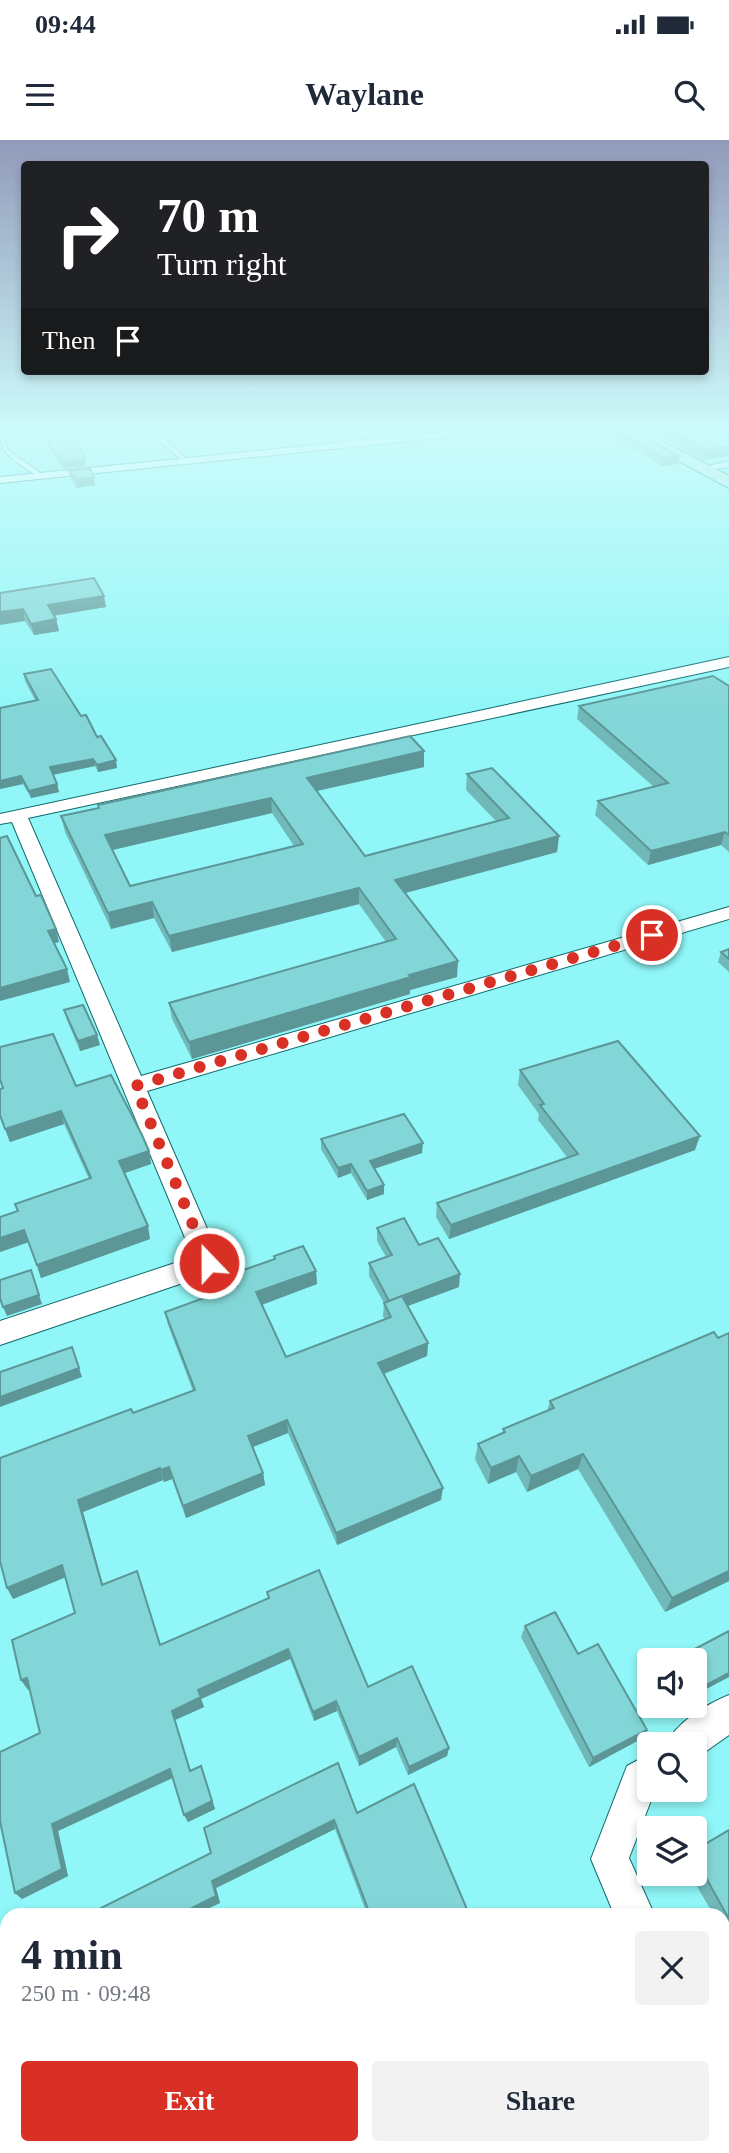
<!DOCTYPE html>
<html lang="en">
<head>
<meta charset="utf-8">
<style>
	:root { --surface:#fff; --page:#f2f2f3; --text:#1f2937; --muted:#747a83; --accent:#d93025 }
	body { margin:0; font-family:Georgia,serif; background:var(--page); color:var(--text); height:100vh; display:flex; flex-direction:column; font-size:26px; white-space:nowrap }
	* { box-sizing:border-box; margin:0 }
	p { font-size:23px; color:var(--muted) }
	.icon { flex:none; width:38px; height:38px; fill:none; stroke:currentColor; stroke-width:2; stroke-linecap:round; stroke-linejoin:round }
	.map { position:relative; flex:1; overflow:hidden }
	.drawer { position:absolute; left:0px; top:1768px; width:730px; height:247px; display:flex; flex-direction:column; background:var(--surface); border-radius:21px 21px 0 0; box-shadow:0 4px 10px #0003 }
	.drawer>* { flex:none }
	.top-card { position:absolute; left:21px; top:21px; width:688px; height:214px; border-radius:7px; box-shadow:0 4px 10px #0003; background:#202124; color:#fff; overflow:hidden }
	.controls { position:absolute; left:637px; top:1508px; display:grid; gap:14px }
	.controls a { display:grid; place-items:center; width:70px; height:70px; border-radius:7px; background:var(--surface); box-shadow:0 4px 10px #0003; font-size:35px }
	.pin { position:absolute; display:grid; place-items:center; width:60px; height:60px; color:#fff; margin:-30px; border:4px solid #fff; border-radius:50%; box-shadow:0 2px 7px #0007 }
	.me { position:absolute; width:77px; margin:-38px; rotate:338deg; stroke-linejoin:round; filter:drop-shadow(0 0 5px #0008) }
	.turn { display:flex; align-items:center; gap:24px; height:147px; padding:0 21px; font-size:32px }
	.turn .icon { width:91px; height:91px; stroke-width:2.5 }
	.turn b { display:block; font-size:49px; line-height:60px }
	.then { display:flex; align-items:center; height:66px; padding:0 21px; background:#0003; gap:14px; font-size:26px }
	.round { display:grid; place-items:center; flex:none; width:74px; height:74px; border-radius:7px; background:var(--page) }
	.summary { display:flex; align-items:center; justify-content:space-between; height:119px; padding:0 21px }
	h1 { font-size:42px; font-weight:800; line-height:52px }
	.button { display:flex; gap:14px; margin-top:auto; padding:14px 21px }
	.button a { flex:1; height:80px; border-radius:7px; background:var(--accent); color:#fff; font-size:28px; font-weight:800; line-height:80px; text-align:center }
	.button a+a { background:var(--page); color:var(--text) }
	.status { display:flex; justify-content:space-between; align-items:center; height:49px; padding:0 35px; background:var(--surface); direction:ltr }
	.status svg { height:19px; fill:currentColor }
	header { display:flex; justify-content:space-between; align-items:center; height:91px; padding:0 21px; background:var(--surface); font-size:32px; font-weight:800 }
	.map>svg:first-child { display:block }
</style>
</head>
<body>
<div class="status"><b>09:44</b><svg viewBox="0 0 49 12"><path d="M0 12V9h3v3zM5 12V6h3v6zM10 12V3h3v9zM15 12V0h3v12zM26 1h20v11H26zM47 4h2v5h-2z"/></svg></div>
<header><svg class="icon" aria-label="menu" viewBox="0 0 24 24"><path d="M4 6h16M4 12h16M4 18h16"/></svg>Waylane<svg class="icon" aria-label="search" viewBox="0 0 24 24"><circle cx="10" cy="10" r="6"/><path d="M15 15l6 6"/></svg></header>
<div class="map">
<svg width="729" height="2013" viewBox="0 0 729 2013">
	<rect width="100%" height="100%" fill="#90f6f7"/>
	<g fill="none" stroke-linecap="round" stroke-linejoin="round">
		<g stroke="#11696b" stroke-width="2">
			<g id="service">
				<path d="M154 288H160L165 300 189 321V323H185L161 302Z"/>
				<path d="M0 295 3 297 7 309 43 335V337H39C23 326 0 316 0 295Z"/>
			</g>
		</g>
		<g stroke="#11696b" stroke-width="2">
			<g id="minor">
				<path d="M482 288H514L509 291 0 343V337Z"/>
				<path d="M729 321V327L715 329 709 326Z"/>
				<path d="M729 517V527L28 678 141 936 729 767V779L147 951 222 1123 218 1131 0 1205V1181L193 1117 12 682 0 684V674Z"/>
				<path d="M729 1555V1595L695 1619V1605H666C675 1583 707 1564 729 1555Z"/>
				<path d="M649 1614V1650H655L629 1718 654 1774H614L591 1719 627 1626Z"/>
				<path d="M723 1937 729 1939V1992L723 1989Z"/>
			</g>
		</g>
		<g stroke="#11696b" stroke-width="2">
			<path id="secondary" d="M617 288H636L729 336V348Z"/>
		</g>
		<use href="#service" fill="#fff" fill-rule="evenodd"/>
		<use href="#minor" fill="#fff" fill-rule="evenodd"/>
		<use href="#secondary" fill="#c2e4e5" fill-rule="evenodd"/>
	</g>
	<g fill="#71b8b9" fill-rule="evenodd">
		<path d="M41 288H71L85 319 86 326 63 328 52 313Z"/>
		<path d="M597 288H626L679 316 678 324 662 326Z"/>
		<path d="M647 288H729V316L703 320 646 290Z"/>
		<path d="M69 331 95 345 77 348 70 338Z"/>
		<path d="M0 453 106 467 54 476 56 479 59 491 34 495 25 481Z"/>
		<path d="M24 534 81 576 97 597 117 628 98 632 95 626 53 635 57 644 59 652 31 658 23 644 0 649V568L35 560 25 541Z"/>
		<path d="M729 546V712L721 705 648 725 595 675 598 661 654 647 577 579 579 566Z"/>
		<path d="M424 611V627L317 651 365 716 496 681 466 650 467 634 559 696 557 712 405 753 457 837 410 850V854L192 919 172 879 169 863 386 802 359 764 172 812 154 778 111 789 65 692 61 676 98 668V665ZM272 673 294 706 130 746 112 710Z"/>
		<path d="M729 809V832L718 822 721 812Z"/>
		<path d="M64 870 100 905 80 911 67 880Z"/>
		<path d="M520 930 695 1010 449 1099 436 1077 437 1063 567 1017 538 980 539 974 518 945Z"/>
		<path d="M76 946 149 1011 151 1024 124 1033 150 1099 41 1138 29 1102 0 1112V1077L18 1071 89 1039 64 984 10 1002 0 975Z"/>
		<path d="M321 999 422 1013 374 1029 384 1045V1054L367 1060 351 1033 338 1038 321 1009Z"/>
		<path d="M377 1088 419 1105 459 1147 407 1166 428 1203 427 1216 384 1234 441 1360 337 1405 288 1293 253 1307 263 1333 265 1345 186 1378 172 1339 164 1342 163 1340 83 1372 103 1445 137 1431 161 1505 268 1458 267 1452 368 1547 449 1608 447 1616 408 1635 396 1607 359 1626 337 1571 314 1581 290 1519 201 1559 204 1567 175 1580 191 1631 201 1626 215 1669 188 1682 173 1638 58 1691 68 1736 22 1759 15 1753 40 1593 30 1549 28 1550 75 1473 66 1437 13 1459 133 1273 193 1251 168 1185 165 1172 234 1148 232 1134 274 1119V1116L316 1131 317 1144 262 1165 286 1217 385 1180 383 1176 384 1163 369 1136V1123L386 1117 377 1101Z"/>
		<path d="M550 1261 729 1441 665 1472 578 1329 527 1352 516 1332 488 1344 475 1319 478 1304 503 1294V1289L547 1271Z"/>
		<path d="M525 1486 641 1599 589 1627 521 1497Z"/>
		<path d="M357 1673 469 1774H367L335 1689 216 1748 220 1763 100 1774Z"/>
		<path d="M729 1690V1803L723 1792V1774H713L690 1734H695V1710Z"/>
	</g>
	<g fill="#5c9696">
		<path d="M729 306 728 316 703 320 705 309Z"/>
		<path d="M679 316 678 324 662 326 663 318Z"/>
		<path d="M85 319 86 326 63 328 62 321Z"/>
		<path d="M94 337 95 345 77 348 76 340Z"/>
		<path d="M104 456 106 467 50 476 48 465Z"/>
		<path d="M23 469 25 481 0 485V472Z"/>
		<path d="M56 479 59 491 34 495 31 484Z"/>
		<path d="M424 611V627L307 653V638Z"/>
		<path d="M93 619 95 626 51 635 50 627Z"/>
		<path d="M116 620 117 628 98 632 97 625Z"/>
		<path d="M21 636 23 644 0 649V641Z"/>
		<path d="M57 644 59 652 31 658 29 651Z"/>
		<path d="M271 658 272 673 108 711 105 695Z"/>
		<path d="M725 692 721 705 648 725 651 711Z"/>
		<path d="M559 696 557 712 394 756 395 740Z"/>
		<path d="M359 748V764L172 812 169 796Z"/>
		<path d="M152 762 154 778 111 789 108 773Z"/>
		<path d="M56 789 59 802 51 804 48 791Z"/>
		<path d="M458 821 457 837 410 850V854L192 919 189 902 409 835Z"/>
		<path d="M67 829 70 842 0 861V848Z"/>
		<path d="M97 895 100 905 80 911 78 901Z"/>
		<path d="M61 971 64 984 10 1002 5 989Z"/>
		<path d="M700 996 695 1010 449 1099 451 1085Z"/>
		<path d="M423 1003 422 1013 370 1030V1021Z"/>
		<path d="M149 1011 151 1024 122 1034 119 1021Z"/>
		<path d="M351 1024V1033L338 1038V1028Z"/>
		<path d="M384 1045V1054L367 1060V1051Z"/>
		<path d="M148 1086 150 1099 41 1138 37 1125Z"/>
		<path d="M24 1090 29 1102 0 1112V1098Z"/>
		<path d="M31 1130 42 1164 7 1176 3 1167Z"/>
		<path d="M316 1131 317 1144 258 1166 256 1152Z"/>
		<path d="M460 1134 459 1147 389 1173V1161Z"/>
		<path d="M428 1203 427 1216 378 1236V1223Z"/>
		<path d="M72 1207 82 1237 0 1267V1257Z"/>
		<path d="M287 1280 288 1293 250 1308 248 1296Z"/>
		<path d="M583 1314 578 1329 527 1352 531 1336Z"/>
		<path d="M519 1316 516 1332 488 1344 491 1328Z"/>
		<path d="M169 1327 172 1339 164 1342 161 1330Z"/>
		<path d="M160 1328 163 1340 83 1372 106 1456 102 1445 78 1360Z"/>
		<path d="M263 1333 265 1345 186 1378 183 1366Z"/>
		<path d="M443 1348 441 1360 337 1405 336 1393Z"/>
		<path d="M62 1425 68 1436 13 1459 7 1448Z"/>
		<path d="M729 1431V1441L665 1472 672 1458Z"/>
		<path d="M288 1509 290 1519 201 1559 204 1567 175 1580 194 1639 172 1571 198 1550Z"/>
		<path d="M729 1533V1537L695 1555V1551Z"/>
		<path d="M27 1538 34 1548 28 1550 21 1540Z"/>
		<path d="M336 1561 337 1571 314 1581 313 1572Z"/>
		<path d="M647 1590 641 1599 589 1627 593 1618Z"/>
		<path d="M397 1598 396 1607 359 1626V1617Z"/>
		<path d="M449 1608 447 1616 408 1635 409 1627Z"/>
		<path d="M201 1626 215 1669 188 1682 184 1675Z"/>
		<path d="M170 1629 174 1637 58 1691 68 1736 22 1759 15 1753 52 1684Z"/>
		<path d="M334 1680 335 1689 216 1748 220 1763 197 1774H180L212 1741Z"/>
	</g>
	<g fill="#83d6d7" stroke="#5c9696" stroke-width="2" fill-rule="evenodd">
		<path d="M43 288H71L85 319 62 321 51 307Z"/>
		<path d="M610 288H626L679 316 663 318Z"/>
		<path d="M663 288H729V306L705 309Z"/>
		<path d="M90 329 94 337 76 340 69 331Z"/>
		<path d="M94 438 104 456 48 465 56 479 31 484 23 469 0 472V453Z"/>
		<path d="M51 529 81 576 86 575 97 597 101 596 116 620 97 625 93 619 50 627 57 644 29 651 21 636 0 641V568L38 560 24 534Z"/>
		<path d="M713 536 729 546V695L725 692 651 711 598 661 668 643 579 566Z"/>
		<path d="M410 596 424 611 307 638 365 716 509 678 467 634 492 628 559 696 395 740 458 821 409 835 411 837 189 902 169 863 396 799 359 748 169 796 152 762 108 773 61 676 99 668 98 665ZM271 658 303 704 130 746 105 695Z"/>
		<path d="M7 696 36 756 41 755 56 789 48 791 67 829 0 848V698Z"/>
		<path d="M729 809V819L721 812Z"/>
		<path d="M83 865 97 895 78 901 64 870Z"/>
		<path d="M53 894 76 946 111 935 142 995 149 1011 119 1021 148 1086 37 1125 24 1090 0 1098V1077L18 1071 15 1064 91 1038 61 971 5 989 0 975V949L3 948 0 939V907Z"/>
		<path d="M618 901 700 996 451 1085 437 1063 578 1014 540 965 544 964 520 930Z"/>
		<path d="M404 974 423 1003 370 1021 384 1045 367 1051 351 1024 338 1028 321 999Z"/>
		<path d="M404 1078 419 1105 438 1098 460 1134 389 1161 369 1123 392 1115 377 1088Z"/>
		<path d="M303 1106 316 1131 256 1152 286 1217 391 1177 384 1163 402 1156 428 1203 378 1223 443 1348 336 1393 287 1280 248 1296 263 1333 183 1366 169 1327 161 1330 160 1328 78 1360 102 1445 137 1431 160 1505 269 1458 267 1452 319 1430 368 1547 412 1526 449 1608 409 1627 397 1598 359 1617 336 1561 313 1572 288 1509 198 1550 201 1557 172 1571 190 1631 201 1626 212 1661 184 1675 170 1629 52 1684 62 1729 15 1753 0 1681V1612L40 1593 27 1538 21 1540 12 1500 75 1473 62 1425 7 1448 0 1421V1318L131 1269 133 1273 195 1250 165 1172 237 1146 232 1134 275 1119 274 1116Z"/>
		<path d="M31 1130 39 1155 3 1167 0 1158V1140Z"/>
		<path d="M714 1192 718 1198 729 1193V1431L672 1458 583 1314 531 1336 519 1316 491 1328 478 1304 505 1292 503 1289 554 1268 550 1261Z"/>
		<path d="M72 1207 79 1228 0 1257V1232Z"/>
		<path d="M555 1472 578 1514 598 1504 647 1590 593 1618 525 1486Z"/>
		<path d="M729 1491V1533L695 1551V1521H672Z"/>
		<path d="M338 1623 357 1673 414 1644 469 1774H370L334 1680 212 1741 216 1756 180 1774H100L99 1769 211 1713 204 1688Z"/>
		<path d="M729 1690V1779L695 1718V1710Z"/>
		<path d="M194 2007H242L232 2013H195Z"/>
		<path d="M423 2007H458L448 2013H425Z"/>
	</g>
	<linearGradient id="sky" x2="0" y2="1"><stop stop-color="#929aba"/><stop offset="0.51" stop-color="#cdfbfb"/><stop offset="1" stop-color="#cdfbfb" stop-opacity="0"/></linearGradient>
	<rect width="729" height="570" fill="url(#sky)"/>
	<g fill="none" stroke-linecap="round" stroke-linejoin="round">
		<path stroke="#d93025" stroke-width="12" stroke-dasharray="0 21.6" d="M209 1123 135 946 652 795"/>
	</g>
</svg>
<div class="controls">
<a><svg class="icon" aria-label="sound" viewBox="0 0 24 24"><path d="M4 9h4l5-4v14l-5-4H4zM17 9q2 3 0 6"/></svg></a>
<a><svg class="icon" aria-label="search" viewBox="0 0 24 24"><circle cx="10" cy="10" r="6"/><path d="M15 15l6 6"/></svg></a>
<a><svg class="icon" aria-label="layers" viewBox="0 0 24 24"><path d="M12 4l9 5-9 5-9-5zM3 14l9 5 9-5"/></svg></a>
</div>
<div class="pin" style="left:652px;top:795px;background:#d93025"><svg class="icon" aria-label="arrive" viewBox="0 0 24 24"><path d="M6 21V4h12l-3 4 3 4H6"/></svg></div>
<svg class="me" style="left:209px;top:1123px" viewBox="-20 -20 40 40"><circle r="17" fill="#d93025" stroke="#fff" stroke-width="3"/><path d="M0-11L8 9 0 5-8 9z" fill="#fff"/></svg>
<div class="top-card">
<div class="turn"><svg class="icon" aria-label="right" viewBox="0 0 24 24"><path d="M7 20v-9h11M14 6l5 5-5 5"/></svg><div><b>70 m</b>Turn right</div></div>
<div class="then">Then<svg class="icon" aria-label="arrive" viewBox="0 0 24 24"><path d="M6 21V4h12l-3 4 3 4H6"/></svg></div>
</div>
<section class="drawer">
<div class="summary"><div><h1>4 min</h1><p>250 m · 09:48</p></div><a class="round"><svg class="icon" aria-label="close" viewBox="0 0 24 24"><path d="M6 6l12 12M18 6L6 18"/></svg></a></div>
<div class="button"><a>Exit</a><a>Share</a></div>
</section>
</div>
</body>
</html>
